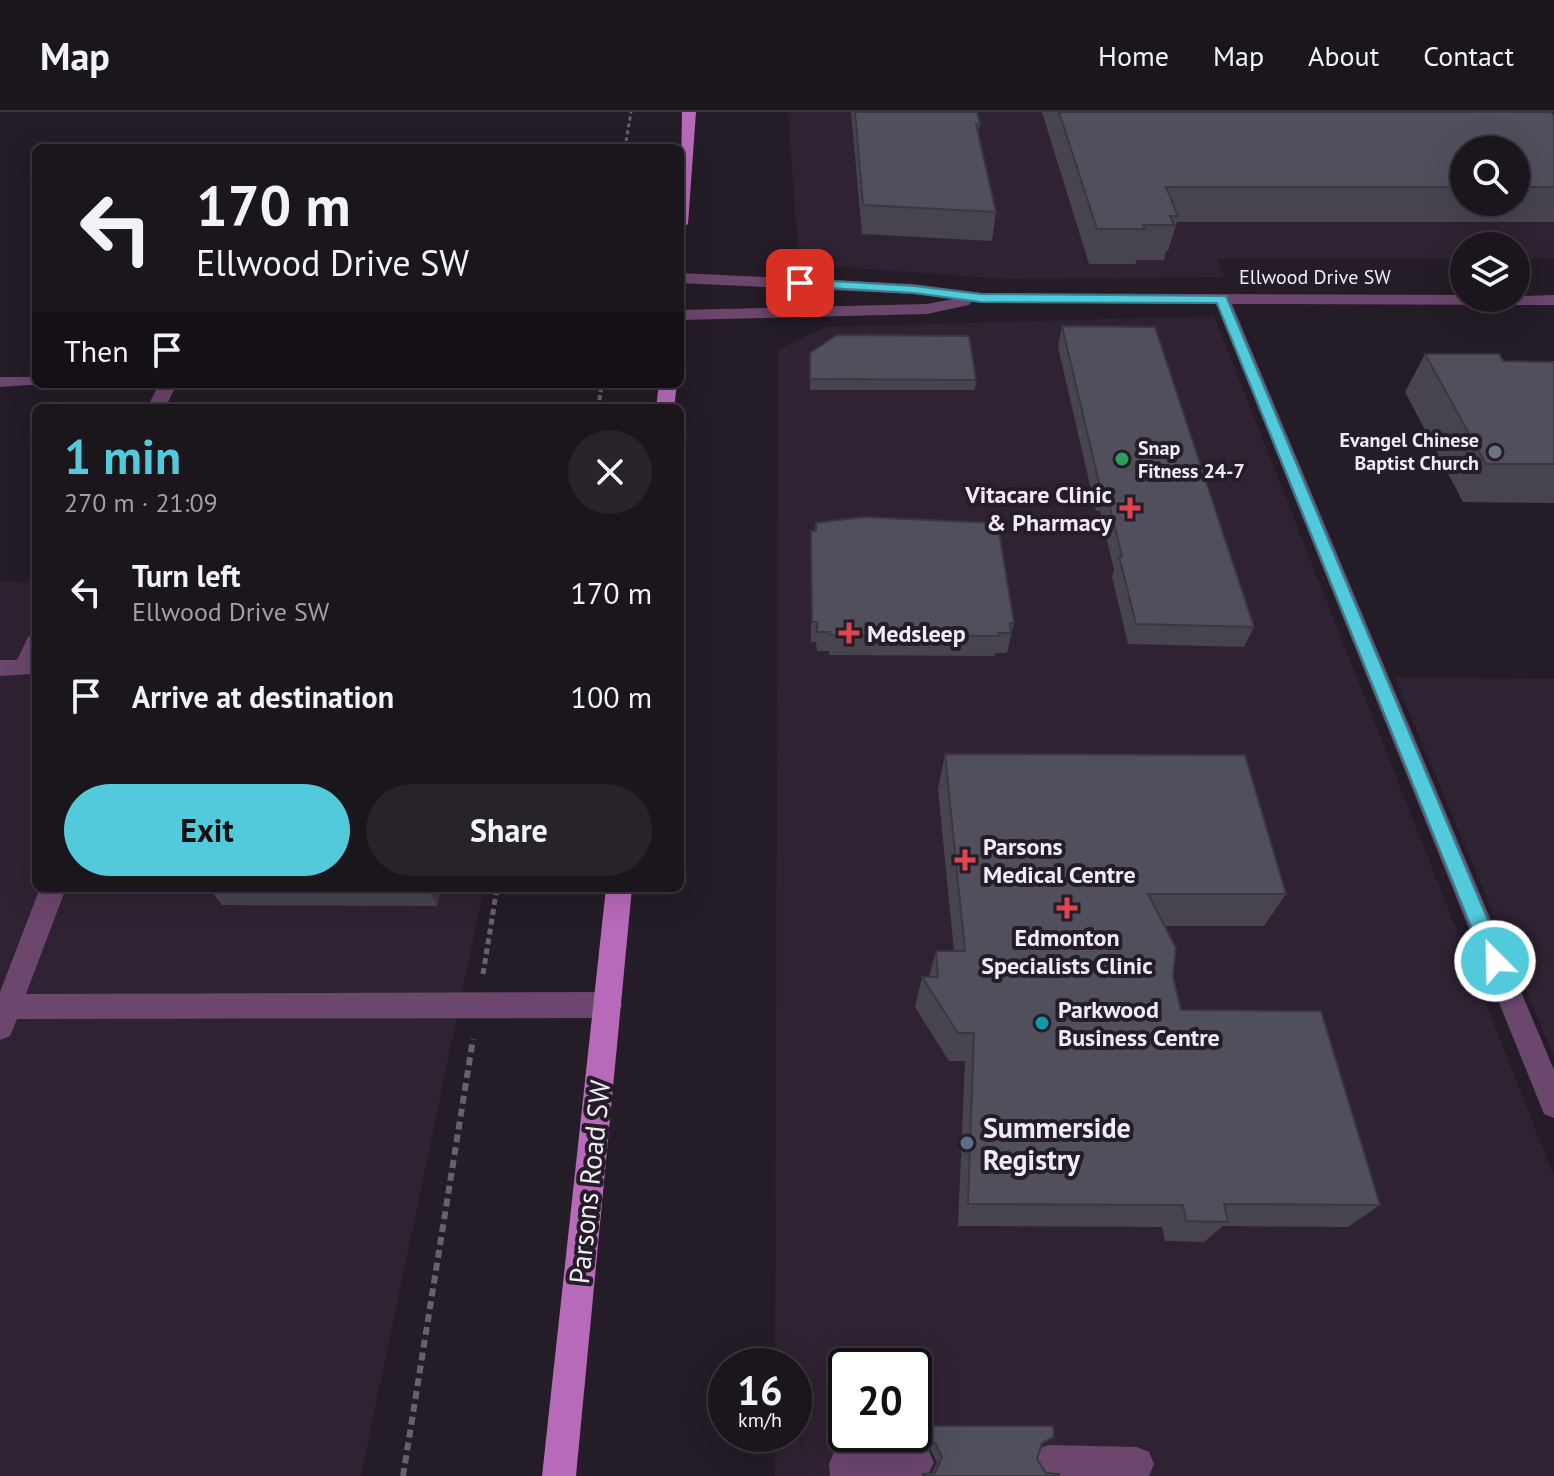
<!DOCTYPE html>
<html lang="en">
<head>
<meta charset="utf-8">
<style>
	:root { --surface:#1b151c; --page:#282229; --text:#f1f3f6; --muted:#a09fa3; --line:#39343b; --accent:#53cadc }
	body { margin:0; font-family:"PT Sans",sans-serif; background:var(--page); color:var(--text); height:100vh; display:flex; flex-direction:column; font-size:30px; white-space:nowrap }
	* { box-sizing:border-box; margin:0 }
	p { font-size:26px; color:var(--muted) }
	.icon { flex:none; width:44px; height:44px; fill:none; stroke:currentColor; stroke-width:2; stroke-linecap:round; stroke-linejoin:round }
	.map { position:relative; flex:1; overflow:hidden }
	.sheet { position:absolute; left:32px; top:292px; width:652px; height:488px; display:flex; flex-direction:column; background:var(--surface); border-radius:12px; box-shadow:0 8px 32px #0002,0 0 0 2px var(--line) }
	.sheet>* { flex:none }
	.guide { position:absolute; left:32px; top:32px; width:652px; height:244px; border-radius:12px; box-shadow:0 8px 32px #0002,0 0 0 2px var(--line); background:#1b151c; color:var(--text); overflow:hidden }
	.fabs { position:absolute; left:1450px; top:24px; display:grid; gap:16px }
	.fabs a { display:grid; place-items:center; width:80px; height:80px; border-radius:50%; background:var(--surface); box-shadow:0 8px 32px #0002,0 0 0 2px var(--line); font-size:40px }
	.speed { position:absolute; left:708px; top:1236px; display:flex; gap:16px; font-size:40px; font-weight:700; text-align:center }
	.speed>* { display:grid; place-content:center; width:104px; height:104px; border-radius:50%; background:var(--surface); box-shadow:0 8px 32px #0002,0 0 0 2px var(--line); line-height:1 }
	.speed small { font-size:20px; font-weight:400 }
	.speed .limit { border:4px solid #111; border-radius:12px; background:#fff; color:#111 }
	.pin { position:absolute; display:grid; place-items:center; width:68px; height:68px; color:#fff; margin:-34px; border-radius:16px; box-shadow:0 4px 12px #0006 }
	.me { position:absolute; width:88px; margin:-44px; rotate:337deg; stroke-linejoin:round; filter:drop-shadow(0 0 6px #0008) }
	.turn { display:flex; align-items:center; gap:28px; height:168px; padding:0 32px; font-size:36px }
	.turn .icon { width:104px; height:104px; stroke-width:2.5 }
	.turn b { display:block; font-size:56px; line-height:68px }
	.then { display:flex; align-items:center; height:76px; padding:0 32px; background:#0003; gap:16px; font-size:30px }
	.round { display:grid; place-items:center; flex:none; width:84px; height:84px; border-radius:42px; background:var(--page) }
	.headline { display:flex; align-items:center; justify-content:space-between; height:136px; padding:0 32px }
	h1 { font-size:48px; font-weight:700; line-height:60px; color:var(--accent) }
	.cta { display:flex; gap:16px; margin-top:auto; padding:16px 32px }
	.cta a { flex:1; height:92px; border-radius:48px; background:var(--accent); color:#111; font-size:32px; font-weight:700; line-height:92px; text-align:center }
	.cta a+a { background:var(--page); color:var(--text) }
	ul { padding:0; list-style:none }
	li { display:flex; align-items:center; gap:24px; height:104px; padding:0 32px }
	li div { flex:1 }
	li b { display:block; font-size:30px }
	li em { font-style:normal }
	header { display:flex; align-items:center; gap:48px; box-sizing:border-box; height:112px; padding:0 40px; background:var(--surface); border-bottom:2px solid var(--line) }
	header strong { font-size:38px }
	nav { display:flex; gap:44px; margin-inline-start:auto; font-size:28px }
	.map>svg:first-child { display:block }
</style>
</head>
<body>
<header>
<strong>Map</strong>
<nav><a>Home</a><a>Map</a><a>About</a><a>Contact</a></nav>
</header>
<div class="map">
<svg width="1554" height="1364" viewBox="0 0 1554 1364">
	<rect width="100%" height="100%" fill="#241c26"/>
	<g fill="#2f2232" fill-rule="evenodd">
		<path d="M788 0H1532L1554 24V147H1516V134H1464V147H1217L1224 165 1006 167 799 152ZM1464 38H1516V90H1464Z"/>
		<path d="M1214 204 1554 1064V1364H775V1322H794V1254H775L778 237 826 215ZM846 1254H914V1322H846Z"/>
		<path d="M36 469V776H484L361 1364H0V470Z"/>
		<path d="M1394 565 1554 567V945Z"/>
	</g>
	<g fill="none" stroke-linecap="round" stroke-linejoin="round">
		<path stroke="#68616a" stroke-width="3" stroke-dasharray="4 3" stroke-linecap="butt" d="M625 36 631 0"/>
		<path stroke="#68616a" stroke-width="4" stroke-dasharray="5 3" stroke-linecap="butt" d="M598 296 602 272"/>
		<path stroke="#68616a" stroke-width="5" stroke-dasharray="6 4" stroke-linecap="butt" d="M483 862 497 776"/>
		<path stroke="#68616a" stroke-width="6" stroke-dasharray="8 5" stroke-linecap="butt" d="M403 1364 473 927"/>
		<g fill="#6b466d" fill-rule="evenodd">
			<path d="M680 161 914 172 981 181 1464 183V186L1554 183V193L1232 192 1554 958V1006L1544 1002 1540 992 1216 192 971 190 969 193 927 202 680 208V198L927 192 953 187 914 182 680 171Z"/>
			<path d="M0 265H36V272H43L0 275Z"/>
			<path d="M159 272H177L165 296H147Z"/>
			<path d="M36 523V554L32 562 0 564V548H17L28 525Z"/>
			<path d="M40 776H66L26 882 608 880 618 884 622 893 618 902 608 906 17 907 10 924 0 928V880Z"/>
			<path d="M1048 1333 1137 1335 1149 1340 1154 1352 1149 1364H1040L1031 1350 1036 1338Z"/>
			<path d="M917 1334 929 1339 934 1351 927 1364H830L829 1352 834 1340 846 1335Z"/>
		</g>
		<g fill="#b76aba" fill-rule="evenodd">
			<path d="M682 0H696L688 112 680 117Z"/>
			<path d="M659 272H677L674 296H656Z"/>
			<path d="M606 776H632L576 1364H542Z"/>
		</g>
	</g>
	<g fill="#474450" fill-rule="evenodd">
		<path d="M851 0H977L980 12 978 21 996 100 992 129 862 122Z"/>
		<path d="M1042 0H1551L1554 4V110H1177L1168 139H1166L1164 148H1137L1135 152H1089ZM1464 38H1516V90H1464Z"/>
		<path d="M1062 214 1254 515 1244 535 1128 532 1112 464 1114 458 1100 399H1096L1058 235Z"/>
		<path d="M810 241 976 268 975 278H810Z"/>
		<path d="M1425 242 1503 249 1554 250V391L1463 390 1405 280Z"/>
		<path d="M811 419 1014 511 1007 541H995L994 544 829 543V539H817L816 530H811Z"/>
		<path d="M945 642 1286 782 1264 814H1165L1173 865 1181 898 1380 1093 1348 1115 1223 1114 1204 1130 1165 1129 1162 1115 958 1114 965 949H949L915 895 922 865H929L936 839H954L938 677Z"/>
		<path d="M209 776H441L437 794 222 793Z"/>
		<path d="M920 1314 1054 1325 1041 1333 1037 1347 1046 1361 1059 1364H921L923 1362 932 1361 937 1350 930 1336 916 1331 915 1320Z"/>
	</g>
	<path fill="#393741" d="M428 776H441L437 794Z"/>
	<g fill="#524f5d" stroke="#393741" stroke-width="2">
		<path d="M855 0H977L980 12H976L996 100 863 93Z"/>
		<path d="M1059 0H1551L1554 4V75H1516V38H1464V75H1166L1178 104H1170L1174 113H1143L1145 117H1097Z"/>
		<path d="M1062 214 1155 215 1254 515 1136 512 1119 444H1122L1106 379H1101Z"/>
		<path d="M837 223 969 224 976 268 810 267V241Z"/>
		<path d="M1425 242H1499L1503 249 1554 250V352H1486Z"/>
		<path d="M863 405 994 411 996 420H999L1014 511H1010L1011 521H998L999 524 830 523V520H817V510H812L811 419H816V411Z"/>
		<path d="M945 642 1245 643 1286 782H1148L1176 836 1173 865 1181 898 1321 899 1380 1093 1224 1092 1228 1110 1186 1109 1183 1093 968 1092 974 921H958L922 865H938L936 839H965Z"/>
		<path d="M920 1314H1053L1054 1325 1042 1331 1037 1347 1046 1361 1059 1362V1364H923V1362L935 1361 942 1345 935 1331 921 1325Z"/>
	</g>
	<path fill="#53cadc" stroke="#36838f" stroke-width="2" d="M800 167 914 174 981 182 1226 184 1505 849 1502 855 1495 858 1485 849 1217 191 981 190 914 181 796 174V168Z"/>
	<circle fill="#6b7280" stroke="#241c26" stroke-width="3" cx="1495" cy="340" r="8"/>
	<circle fill="#2e9e5b" stroke="#241c26" stroke-width="3" cx="1122" cy="347" r="8"/>
	<g fill="#e0444e" stroke="#241c26" stroke-width="3">
		<path d="M1126 384h8v8h8v8h-8v8h-8v-8h-8v-8h8z"/>
		<path d="M845 509h8v8h8v8h-8v8h-8v-8h-8v-8h8z"/>
		<path d="M961 736h8v8h8v8h-8v8h-8v-8h-8v-8h8z"/>
		<path d="M1063 784h8v8h8v8h-8v8h-8v-8h-8v-8h8z"/>
	</g>
	<circle fill="#0f9aa8" stroke="#241c26" stroke-width="3" cx="1042" cy="911" r="8"/>
	<circle fill="#5c6f8a" stroke="#241c26" stroke-width="3" cx="967" cy="1031" r="8"/>
	<g text-anchor="middle" dominant-baseline="central" stroke-width="8" stroke-linejoin="round" paint-order="stroke">
		<g font-size="20" fill="#f1ebf3" stroke="#241c26">
			<text x="1315" y="165">Ellwood Drive SW</text>
		</g>
		<g font-size="20" font-weight="bold" fill="#f1ebf3" stroke="#241c26" text-anchor="end">
			<text x="1479" y="328">Evangel Chinese<tspan x="1479" dy="23">Baptist Church</tspan></text>
			<text x="1138" y="336" text-anchor="start">Snap<tspan x="1138" dy="23">Fitness 24-7</tspan></text>
		</g>
		<g font-size="24" font-weight="bold" fill="#f1ebf3" stroke="#241c26" text-anchor="start">
			<text x="1112" y="382" text-anchor="end">Vitacare Clinic<tspan x="1112" dy="28">&amp; Pharmacy</tspan></text>
			<text x="867" y="521">Medsleep</text>
			<text x="983" y="734">Parsons<tspan x="983" dy="28">Medical Centre</tspan></text>
			<text x="1067" y="825" text-anchor="middle">Edmonton<tspan x="1067" dy="28">Specialists Clinic</tspan></text>
			<text x="1058" y="897">Parkwood<tspan x="1058" dy="28">Business Centre</tspan></text>
		</g>
		<g font-size="28" font-weight="bold" fill="#f1ebf3" stroke="#241c26" text-anchor="start">
			<text x="983" y="1015">Summerside<tspan x="983" dy="32">Registry</tspan></text>
		</g>
		<g font-size="28" fill="#f1ebf3" stroke="#241c26">
			<text transform="translate(589 1070) rotate(-84)">Parsons Road SW</text>
		</g>
	</g>
</svg>
<div class="fabs">
<a><svg class="icon" aria-label="search" viewBox="0 0 24 24"><circle cx="10" cy="10" r="6"/><path d="M15 15l6 6"/></svg></a>
<a><svg class="icon" aria-label="layers" viewBox="0 0 24 24"><path d="M12 4l9 5-9 5-9-5zM3 14l9 5 9-5"/></svg></a>
</div>
<div class="speed"><div>16<small>km/h</small></div><div class="limit">20</div></div>
<div class="pin" style="left:800px;top:171px;background:#d93025"><svg class="icon" aria-label="arrive" viewBox="0 0 24 24"><path d="M6 21V4h12l-3 4 3 4H6"/></svg></div>
<svg class="me" style="left:1495px;top:849px" viewBox="-20 -20 40 40"><circle r="17" fill="#53cadc" stroke="#fff" stroke-width="3"/><path d="M0-11L8 9 0 5-8 9z" fill="#fff"/></svg>
<div class="guide">
<div class="turn"><svg class="icon" aria-label="left" viewBox="0 0 24 24"><path d="M17 20v-9H6M10 6l-5 5 5 5"/></svg><div><b>170 m</b>Ellwood Drive SW</div></div>
<div class="then">Then<svg class="icon" aria-label="arrive" viewBox="0 0 24 24"><path d="M6 21V4h12l-3 4 3 4H6"/></svg></div>
</div>
<section class="sheet">
<div class="headline"><div><h1>1 min</h1><p>270 m · 21:09</p></div><a class="round"><svg class="icon" aria-label="close" viewBox="0 0 24 24"><path d="M6 6l12 12M18 6L6 18"/></svg></a></div>
<ul>
<li><svg class="icon" aria-label="left" viewBox="0 0 24 24"><path d="M17 20v-9H6M10 6l-5 5 5 5"/></svg><div><b>Turn left</b><p>Ellwood Drive SW</p></div><em>170 m</em></li>
<li><svg class="icon" aria-label="arrive" viewBox="0 0 24 24"><path d="M6 21V4h12l-3 4 3 4H6"/></svg><div><b>Arrive at destination</b></div><em>100 m</em></li>
</ul>
<div class="cta"><a>Exit</a><a>Share</a></div>
</section>
</div>
</body>
</html>
